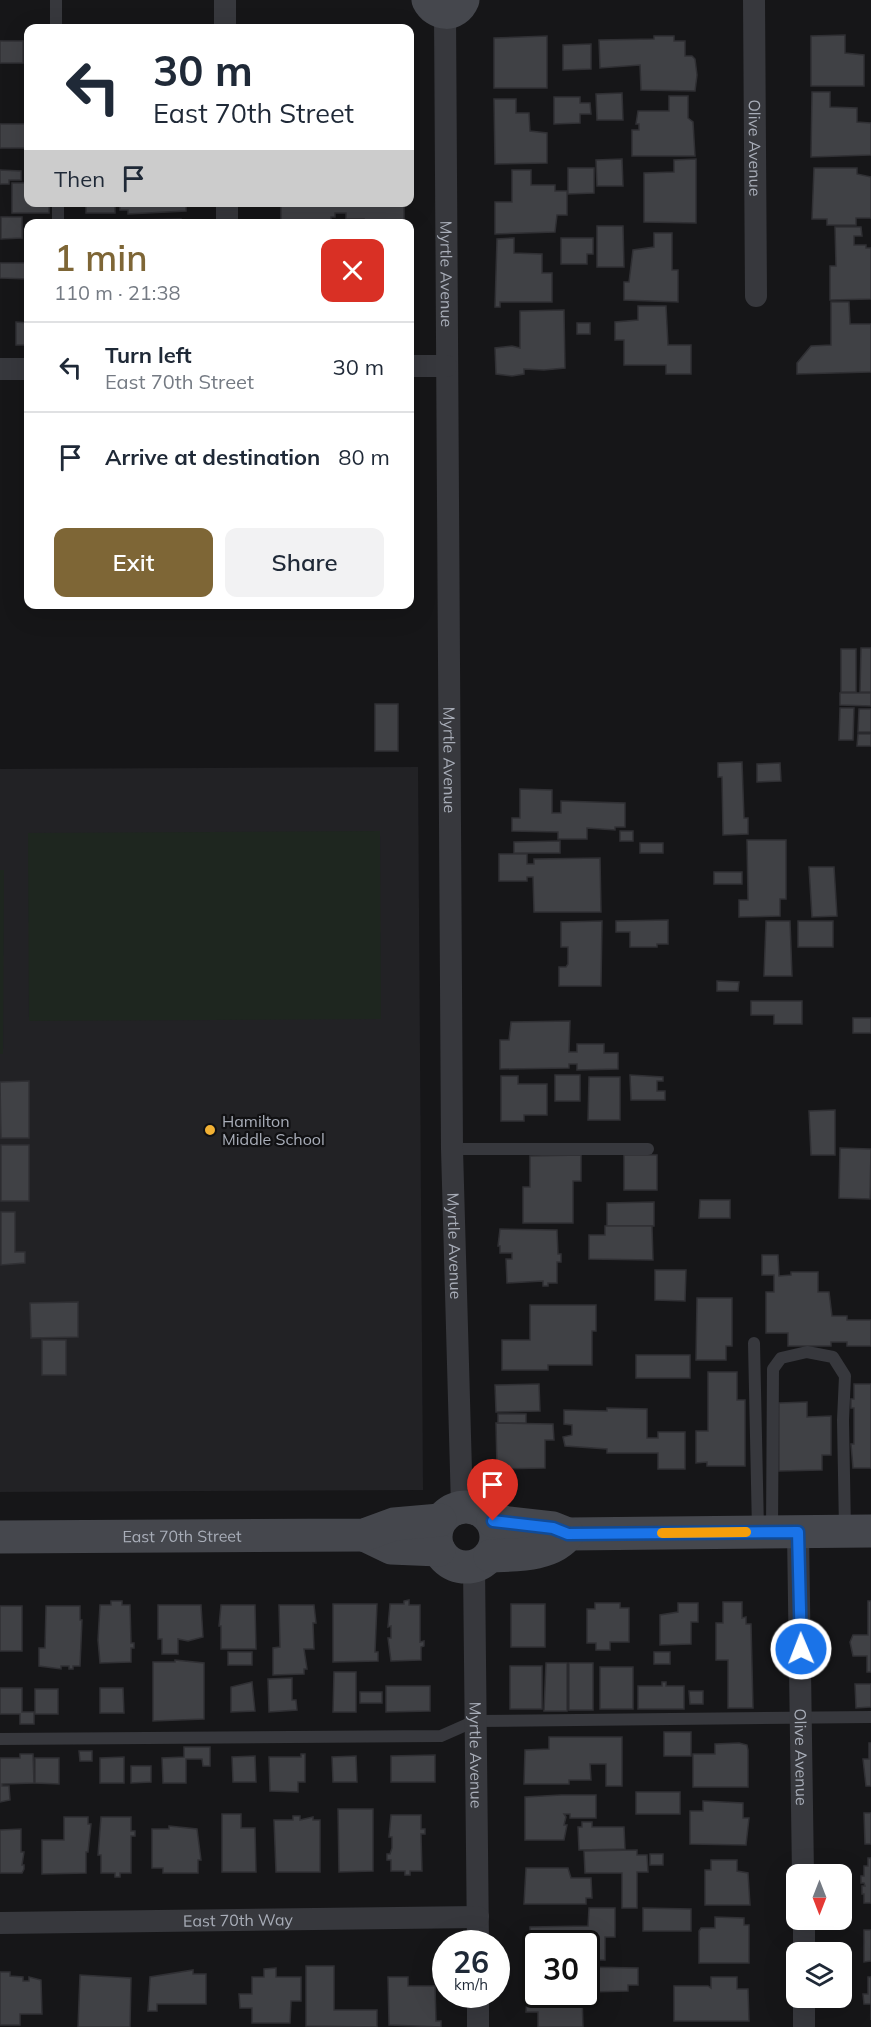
<!DOCTYPE html>
<html lang="en">
<head>
<meta charset="utf-8">
<style>
	:root { --surface:#fff; --page:#f2f2f3; --text:#1f2937; --muted:#747a83; --line:#e0e1e3; --accent:#7e6636 }
	body { margin:0; font-family:Mulish,sans-serif; background:var(--page); color:var(--text); height:100vh; display:flex; flex-direction:column; font-size:22px; white-space:nowrap }
	* { box-sizing:border-box; margin:0 }
	p { font-size:20px; color:var(--muted) }
	.icon { flex:none; width:33px; height:33px; fill:none; stroke:currentColor; stroke-width:2; stroke-linecap:round; stroke-linejoin:round }
	.map { position:relative; flex:1; overflow:hidden }
	.panel { position:absolute; left:24px; top:219px; width:390px; height:390px; display:flex; flex-direction:column; background:var(--surface); border-radius:12px; box-shadow:0 6px 24px #0002 }
	.panel>* { flex:none }
	.guide { position:absolute; left:24px; top:24px; width:390px; height:183px; border-radius:12px; box-shadow:0 6px 24px #0002; background:#fff; color:var(--text); overflow:hidden }
	.needle { width:39px; rotate:180deg }
	.controls { position:absolute; left:786px; top:1864px; display:grid; gap:12px }
	.controls a { display:grid; place-items:center; width:66px; height:66px; border-radius:12px; background:var(--surface); box-shadow:0 6px 24px #0002; font-size:30px }
	.speed { position:absolute; left:432px; top:1930px; display:flex; gap:12px; font-size:30px; font-weight:700; text-align:center }
	.speed>* { display:grid; place-content:center; width:78px; height:78px; border-radius:50%; background:var(--surface); box-shadow:0 6px 24px #0002; line-height:1 }
	.speed small { font-size:15px; font-weight:400 }
	.speed .limit { border:3px solid #111; border-radius:9px; background:#fff; color:#111 }
	.pin { position:absolute; display:grid; place-items:center; width:51px; height:51px; color:#fff; margin:-62px -26px; border-radius:50% 50% 50% 0; rotate:-45deg; box-shadow:0 0 6px #0007 }
	.pin .icon { rotate:45deg }
	.me { position:absolute; width:66px; margin:-33px; rotate:359deg; stroke-linejoin:round; filter:drop-shadow(0 0 4px #0008) }
	.turn { display:flex; align-items:center; gap:21px; height:126px; padding:0 30px; font-size:27px }
	.turn .icon { width:78px; height:78px; stroke-width:2.5 }
	.turn b { display:block; font-size:42px; line-height:51px }
	.then { display:flex; align-items:center; height:57px; padding:0 30px; background:#0003; gap:12px; font-size:22px }
	.round { display:grid; place-items:center; flex:none; width:63px; height:63px; border-radius:12px; background:var(--page) }
	.summary { display:flex; align-items:center; justify-content:space-between; height:102px; padding:0 30px }
	h1 { font-size:36px; font-weight:600; line-height:45px; color:var(--accent) }
	.cta { display:flex; gap:12px; margin-top:auto; padding:12px 30px }
	.cta a { flex:1; height:69px; border-radius:12px; background:var(--accent); color:#fff; font-size:24px; font-weight:600; line-height:69px; text-align:center }
	.cta a+a { background:var(--page); color:var(--text) }
	ul { padding:0; list-style:none }
	li { display:flex; align-items:center; gap:18px; height:90px; padding:0 30px; border-top:2px solid var(--line) }
	li div { flex:1 }
	li b { display:block; font-size:22px }
	li em { font-style:normal }
	.map>svg:first-child { display:block }
</style>
</head>
<body>
<div class="map">
<svg width="871" height="2027" viewBox="0 0 871 2027">
	<rect width="100%" height="100%" fill="#161618"/>
	<path fill="#222225" d="M418 767 423 1490 0 1492V769Z"/>
	<g fill="#1e261f">
		<path d="M380 831 381 1019 29 1021 28 833Z"/>
		<path d="M0 870H4L3 1054H0Z"/>
	</g>
	<g fill="#404145" stroke="#303034" stroke-width="1.5">
		<path d="M845 35V53L864 55V86H811V36Z"/>
		<path d="M547 36V88H494V38Z"/>
		<path d="M654 36H674V41H685V56H692L695 59 697 75 695 91 641 90 640 65 600 68 599 40 654 39Z"/>
		<rect x="0" y="41" width="23" height="22"/>
		<path d="M591 44V69L563 70V45Z"/>
		<path d="M812 92H830V107L857 108V122L871 123V155L811 157Z"/>
		<path d="M622 93 623 120H597L596 94Z"/>
		<path d="M669 96H688V118L693 122 695 156H632V130H639V124H636L638 111H669Z"/>
		<path d="M554 97H580V103H590L591 114H580V123L554 124Z"/>
		<path d="M494 99H516V113H529L530 131 547 133V163L495 164Z"/>
		<rect x="0" y="124" width="28" height="24"/>
		<path d="M622 159 623 186H597L596 160Z"/>
		<path d="M696 159V223L644 222V173L674 172V160Z"/>
		<path d="M568 168H594V193L568 194Z"/>
		<path d="M814 168H857V174L871 177V218H856V225H827V219H812Z"/>
		<path d="M0 170 21 171V180H9V184H0Z"/>
		<path d="M512 170H531V185H555V191H567V215H557L555 232 495 234V202H512Z"/>
		<path d="M12 183H28V202H49V213H12Z"/>
		<path d="M86 202H118V203H115V213H86Z"/>
		<path d="M120 202H186V211L128 214V210H120Z"/>
		<path d="M281 202H404V224H365L364 219H346V213H335V217H331V224H281Z"/>
		<path d="M1 217H22V238L1 239Z"/>
		<path d="M181 219V224H126V220Z"/>
		<rect x="72" y="220" width="43" height="4"/>
		<path d="M597 226H623L624 267H597Z"/>
		<path d="M835 227H861L862 236H854V245H866V248H871V299L830 300V266H836Z"/>
		<path d="M654 233H672V270H678V302L624 300V282H629L633 250 654 247Z"/>
		<path d="M514 238V253L542 254V273H552V302H500V307H495L497 239Z"/>
		<path d="M561 238H593V254H587V264H561Z"/>
		<path d="M0 263H28V279L0 278Z"/>
		<path d="M831 302H849L850 324H871V372L797 374V363L811 346 831 345Z"/>
		<path d="M638 306H666L668 345H691V374H666V365H624V340H615V322L638 320Z"/>
		<path d="M564 310 565 368 544 370 524 369V374L512 376 496 374 495 348 512 346 520 348V311Z"/>
		<path d="M16 322 28 323V345H16Z"/>
		<rect x="577" y="323" width="13" height="11"/>
		<path d="M861 648H871V692H860Z"/>
		<rect x="841" y="649" width="15" height="43"/>
		<path d="M840 693H871V706L840 705Z"/>
		<rect x="375" y="704" width="23" height="47"/>
		<path d="M840 708H854L853 740H839Z"/>
		<path d="M859 709H871V732H858Z"/>
		<path d="M858 734H871V746H857Z"/>
		<path d="M742 762 744 818H748V834L723 835 722 777H718V763Z"/>
		<path d="M780 763 781 781 757 782V764Z"/>
		<path d="M520 789 552 790V813H561V801L625 803V827H615V830L587 828V839H558V832L512 831V818H520Z"/>
		<rect x="620" y="831" width="13" height="10"/>
		<path d="M747 840H786V899H780V916L739 917V900H748Z"/>
		<path d="M560 841V853H514V842Z"/>
		<rect x="640" y="843" width="23" height="10"/>
		<path d="M499 854H527V864H534V859L600 858 601 912H534L533 877H527V881H499Z"/>
		<path d="M809 867H834L837 916 812 917Z"/>
		<rect x="714" y="872" width="28" height="12"/>
		<path d="M668 920V944H657V947H630V932H616V921Z"/>
		<path d="M602 921 601 986H559V967H566L568 964V947H561V922Z"/>
		<path d="M766 921H790L792 976H764Z"/>
		<rect x="798" y="921" width="35" height="26"/>
		<path d="M717 981 739 982 738 991H717Z"/>
		<path d="M751 1001H802V1024H774V1015H751Z"/>
		<rect x="853" y="1018" width="18" height="15"/>
		<path d="M570 1021 569 1052H577V1044H604V1053H618V1069L577 1070V1064H569V1068L500 1069V1040H509L511 1022Z"/>
		<rect x="555" y="1075" width="25" height="26"/>
		<path d="M630 1075 663 1077V1081H657V1091H665V1100H631Z"/>
		<path d="M501 1076H518V1084H547V1115H524V1121H501Z"/>
		<path d="M589 1077H620V1120H588Z"/>
		<path d="M29 1081V1138H1L0 1082Z"/>
		<path d="M835 1110V1155H811L809 1111Z"/>
		<rect x="1" y="1145" width="28" height="56"/>
		<path d="M840 1148 871 1149 870 1199 839 1198Z"/>
		<path d="M581 1155V1181H573V1223H523V1187H530V1156Z"/>
		<rect x="624" y="1155" width="33" height="35"/>
		<path d="M700 1200H730V1218H699Z"/>
		<path d="M654 1202V1226H607V1203Z"/>
		<path d="M1 1212H15V1252H25V1263L1 1265Z"/>
		<path d="M605 1226H652L653 1260 589 1259V1235H605Z"/>
		<path d="M500 1229 557 1230 558 1254H561V1262H557V1283H548V1286H543V1281L507 1283 506 1259H512V1253H500V1246H498Z"/>
		<path d="M762 1255H778L779 1276 791 1275V1272H818V1292H829L832 1316H847V1320H871V1346H847V1342H831V1346H788V1333H766V1292H774V1275H762Z"/>
		<path d="M655 1270H686L685 1301 655 1300Z"/>
		<path d="M697 1298H732V1346H726V1360H696Z"/>
		<path d="M78 1302V1337L31 1338 30 1303Z"/>
		<path d="M530 1305H596V1331H592V1365H548V1370H502V1340H530Z"/>
		<rect x="42" y="1340" width="24" height="35"/>
		<rect x="636" y="1355" width="54" height="23"/>
		<path d="M708 1372H737V1400H745V1466H707V1462L696 1463V1431H708Z"/>
		<path d="M539 1384 540 1411 496 1412 495 1385Z"/>
		<path d="M854 1384H871V1468H853L851 1444H854V1408H851V1399H854Z"/>
		<path d="M807 1402V1417L831 1416V1455H822V1470L779 1471V1403Z"/>
		<path d="M607 1408 647 1409V1438H658V1432H685V1469H658V1453H607V1449L565 1446 563 1437 572 1435V1425L564 1424V1410L607 1411Z"/>
		<rect x="498" y="1414" width="28" height="9"/>
		<path d="M496 1423 553 1424 554 1440H545V1468L497 1469Z"/>
		<path d="M409 1600V1605H420V1642L424 1641V1646L421 1647V1660L391 1661 388 1638H391V1626L388 1627 390 1604H404V1601Z"/>
		<path d="M111 1601H122V1605H130L131 1643H134V1648H131V1662L100 1663 98 1640 100 1605H111Z"/>
		<path d="M868 1601H871V1672H867V1656H853L850 1642 853 1635H868Z"/>
		<path d="M723 1602H742V1618L746 1617V1624H751L753 1708H728V1660H716V1623H723Z"/>
		<path d="M595 1603H620V1608H629V1642H610V1650H596V1643H587V1609H595Z"/>
		<path d="M678 1603H698V1622H691V1644L660 1645V1615L678 1612Z"/>
		<path d="M333 1604H377L375 1652H378V1661L333 1662Z"/>
		<rect x="511" y="1604" width="34" height="43"/>
		<path d="M158 1605H201L203 1637 188 1641 178 1639V1654H162V1639H158Z"/>
		<path d="M221 1605H255L256 1649H221V1626H219Z"/>
		<path d="M279 1605H314L316 1623H313L314 1649H304L307 1669H304V1674L273 1675V1648L280 1647Z"/>
		<rect x="0" y="1606" width="22" height="45"/>
		<path d="M46 1606H80V1620H82L80 1666H73V1669H69V1666H61V1669L39 1666V1648H45Z"/>
		<rect x="228" y="1652" width="24" height="13"/>
		<rect x="654" y="1652" width="16" height="12"/>
		<path d="M175 1660 204 1663V1719L153 1721V1662H175Z"/>
		<path d="M546 1663H567V1711H544Z"/>
		<rect x="569" y="1663" width="24" height="47"/>
		<rect x="510" y="1666" width="32" height="43"/>
		<rect x="600" y="1667" width="33" height="42"/>
		<path d="M334 1672H356V1712H333Z"/>
		<path d="M292 1678V1700H296L297 1710 269 1712 268 1679Z"/>
		<path d="M252 1682 255 1711 231 1712V1687Z"/>
		<path d="M662 1682H666V1686H684V1709H638V1686H662Z"/>
		<path d="M855 1684H871V1707L856 1708Z"/>
		<path d="M386 1686H430V1711L386 1712Z"/>
		<path d="M0 1688H22V1712H34V1724H20V1714H0Z"/>
		<path d="M100 1688H123L124 1713H100Z"/>
		<rect x="35" y="1689" width="23" height="25"/>
		<path d="M689 1691H703V1704H690Z"/>
		<rect x="360" y="1692" width="22" height="11"/>
		<rect x="664" y="1732" width="27" height="24"/>
		<path d="M549 1737H622V1786H606V1764H590L591 1780H569V1784H524L525 1750 549 1749Z"/>
		<path d="M739 1743 747 1745 748 1750V1787H693V1754H715V1744Z"/>
		<path d="M869 1743H871V1786H866L863 1759H869Z"/>
		<path d="M184 1747H210V1766H203L202 1759H186V1783H163L162 1758 184 1757Z"/>
		<path d="M79 1751H92V1761H80Z"/>
		<path d="M20 1754H33L34 1783 2 1784V1786H9L10 1800 0 1802V1758H20Z"/>
		<path d="M301 1754H305V1782H298V1792L270 1791 269 1757H301Z"/>
		<path d="M435 1755V1782H391V1756Z"/>
		<path d="M255 1756 256 1782H233L232 1757Z"/>
		<path d="M356 1756 357 1782H333L332 1757Z"/>
		<path d="M124 1757V1783H100V1758Z"/>
		<path d="M35 1758H59V1784L35 1783Z"/>
		<path d="M131 1766H151V1782L131 1783Z"/>
		<rect x="636" y="1792" width="44" height="22"/>
		<path d="M561 1795H596V1818H570V1814H564L566 1817 564 1825H567L564 1840H525V1797Z"/>
		<path d="M703 1801 743 1803V1818H749L746 1845 690 1844V1811H703Z"/>
		<path d="M338 1809H373V1871L339 1872Z"/>
		<path d="M864 1813H871V1844H865Z"/>
		<path d="M222 1814H241V1828H255L256 1872H222Z"/>
		<path d="M391 1815H421V1829H425V1834H421L422 1871H410V1875H405V1871H391V1860H387V1854H390L392 1848V1837H389Z"/>
		<path d="M293 1816H300V1820L313 1817V1820H320V1872H276L274 1820H293Z"/>
		<path d="M64 1817H88V1824H91L88 1852H86V1873L42 1874V1840H64Z"/>
		<path d="M101 1817H131V1831H135V1836H131V1873H120V1877H115V1873H101V1855H98Z"/>
		<path d="M582 1822H592V1827H624L625 1849 579 1850 578 1827H582Z"/>
		<path d="M169 1826 197 1829 201 1860H198V1873H163V1868H152V1829H169Z"/>
		<path d="M21 1829V1852H24L22 1865H24V1869L22 1873H0V1830Z"/>
		<path d="M637 1850V1855H647L648 1872H637V1908H622V1873H585L584 1851Z"/>
		<rect x="650" y="1854" width="13" height="11"/>
		<path d="M868 1858H871V1903H864V1894H862V1886H865L864 1883H861V1876H864V1866H868Z"/>
		<path d="M711 1860H737V1871L748 1873 750 1905H705V1870H711Z"/>
		<path d="M526 1868H568L571 1878H591L592 1898H586V1904H524Z"/>
		<path d="M589 1908H615V1937H605V1960H592V1963H586V1944H536V1963H525V1943H530V1927L588 1926Z"/>
		<path d="M643 1908 691 1909V1931H643Z"/>
		<path d="M715 1917 744 1918V1925H749V1963H699V1931L701 1928H715Z"/>
		<path d="M864 1930H871V1961L864 1962Z"/>
		<path d="M306 1966H334V2010H377V2027L306 2026Z"/>
		<path d="M586 1967 638 1968V1985H628V1991L589 1992 586 1990Z"/>
		<path d="M276 1968V1977H301V2001H291L290 2023H252V2008H240L239 1994H252V1977H264V1969Z"/>
		<path d="M193 1970V1974H206V2004H157V2011H148L150 1977Z"/>
		<path d="M0 1972H10V1976L23 1977V1981H29V1977L41 1980 42 2014H20V2025H0Z"/>
		<path d="M80 1975 131 1978 130 2027H78Z"/>
		<path d="M388 1977H408V1986H435L436 2021H441V2027L389 2025Z"/>
		<path d="M711 1977H737V1989H748L749 2021H674V1986H708L711 1988Z"/>
		<path d="M868 1977H871V2020V2004H864L863 1994H868Z"/>
		<path d="M528 1986H536V1995H582L583 2027H538V2012H526Z"/>
	</g>
	<g fill="none" stroke-linecap="round" stroke-linejoin="round">
		<g stroke="#37383d" stroke-width="12">
			<path d="M56 0V28"/>
			<path d="M58 202V224"/>
			<path d="M452 1149H648"/>
			<path d="M754 1343 758 1530"/>
			<path d="M772 1531 773 1369 781 1358 807 1352 833 1357 845 1376 843 1420 845 1530"/>
			<path d="M0 1739 441 1736 475 1721 871 1717"/>
		</g>
		<g stroke="#37383d" stroke-width="22">
			<path d="M225 0V28"/>
			<path id="s1" d="M754 0 756 296"/>
			<path id="s2" d="M445 13 452 1149 462 1507"/>
			<path d="M227 202V224"/>
			<path d="M410 366H446"/>
			<path d="M0 369H28"/>
			<path id="s3" d="M798 1532 803 1875"/>
			<path id="s4" d="M474 1566 478 1944"/>
			<path d="M804 1920V1953"/>
			<path id="s5" d="M0 1923 478 1917"/>
			<path d="M478 1995V2027"/>
			<path d="M804 1998V2027"/>
		</g>
		<g stroke="#45474d" stroke-width="33">
			<path d="M428 0C436 16 456 17 463 0"/>
			<circle cx="466" cy="1537" r="30"/>
			<path d="M493 1521 553 1528 568 1534 871 1531"/>
			<path d="M364 1535 391 1548 439 1550"/>
			<path id="s6" d="M0 1537 364 1535 394 1524 440 1520"/>
			<path d="M490 1556C515 1555 553 1556 568 1534"/>
		</g>
	</g>
	<g fill="none" stroke-linecap="round" stroke-linejoin="round">
		<g stroke="#114b97" stroke-width="15">
			<path id="route" d="M493 1521 553 1528 568 1534 798 1532 801 1649"/>
		</g>
		<use href="#route" stroke="#1a73e8" stroke-width="10"/>
		<path stroke="#f59e0b" stroke-width="10" d="M662 1533 746 1532"/>
	</g>
	<circle fill="#f2b134" stroke="#111113" stroke-width="2" cx="210" cy="1130" r="6"/>
	<g text-anchor="middle" dominant-baseline="central" stroke-width="4.5" stroke-linejoin="round" paint-order="stroke">
		<g font-size="16" fill="#a8adb8" stroke="#111113">
			<text stroke="none"><textPath href="#s1" startOffset="148">Olive Avenue</textPath></text>
			<text stroke="none"><textPath href="#s2" startOffset="261">Myrtle Avenue</textPath></text>
			<text stroke="none"><textPath href="#s2" startOffset="747">Myrtle Avenue</textPath></text>
			<text stroke="none"><textPath href="#s2" startOffset="1233">Myrtle Avenue</textPath></text>
			<text stroke="none"><textPath href="#s6" startOffset="182">East 70th Street</textPath></text>
			<text stroke="none"><textPath href="#s4" startOffset="189">Myrtle Avenue</textPath></text>
			<text stroke="none"><textPath href="#s3" startOffset="225">Olive Avenue</textPath></text>
			<text stroke="none"><textPath href="#s5" startOffset="238">East 70th Way</textPath></text>
		</g>
		<g font-size="16" fill="#a8adb8" stroke="#111113" text-anchor="start">
			<text x="222" y="1121">Hamilton<tspan x="222" dy="18">Middle School</tspan></text>
		</g>
	</g>
</svg>
<div class="controls">
<a><svg class="needle" viewBox="-14 -14 28 28"><path d="M0-13l5 13h-10z" fill="#e53935"/><path d="M0 13l5-13h-10z" fill="#747a83"/></svg></a>
<a><svg class="icon" aria-label="layers" viewBox="0 0 24 24"><path d="M12 4l9 5-9 5-9-5zM3 14l9 5 9-5"/></svg></a>
</div>
<div class="speed"><div>26<small>km/h</small></div><div class="limit">30</div></div>
<div class="pin" style="left:493px;top:1521px;background:#d93025"><svg class="icon" aria-label="arrive" viewBox="0 0 24 24"><path d="M6 21V4h12l-3 4 3 4H6"/></svg></div>
<svg class="me" style="left:801px;top:1649px" viewBox="-20 -20 40 40"><circle r="17" fill="#1a73e8" stroke="#fff" stroke-width="3"/><path d="M0-11L8 9 0 5-8 9z" fill="#fff"/></svg>
<div class="guide">
<div class="turn"><svg class="icon" aria-label="left" viewBox="0 0 24 24"><path d="M17 20v-9H6M10 6l-5 5 5 5"/></svg><div><b>30 m</b>East 70th Street</div></div>
<div class="then">Then<svg class="icon" aria-label="arrive" viewBox="0 0 24 24"><path d="M6 21V4h12l-3 4 3 4H6"/></svg></div>
</div>
<section class="panel">
<div class="summary"><div><h1>1 min</h1><p>110 m · 21:38</p></div><a class="round" style="background:#d93025;color:#fff"><svg class="icon" aria-label="close" viewBox="0 0 24 24"><path d="M6 6l12 12M18 6L6 18"/></svg></a></div>
<ul>
<li><svg class="icon" aria-label="left" viewBox="0 0 24 24"><path d="M17 20v-9H6M10 6l-5 5 5 5"/></svg><div><b>Turn left</b><p>East 70th Street</p></div><em>30 m</em></li>
<li><svg class="icon" aria-label="arrive" viewBox="0 0 24 24"><path d="M6 21V4h12l-3 4 3 4H6"/></svg><div><b>Arrive at destination</b></div><em>80 m</em></li>
</ul>
<div class="cta"><a>Exit</a><a>Share</a></div>
</section>
</div>
</body>
</html>
